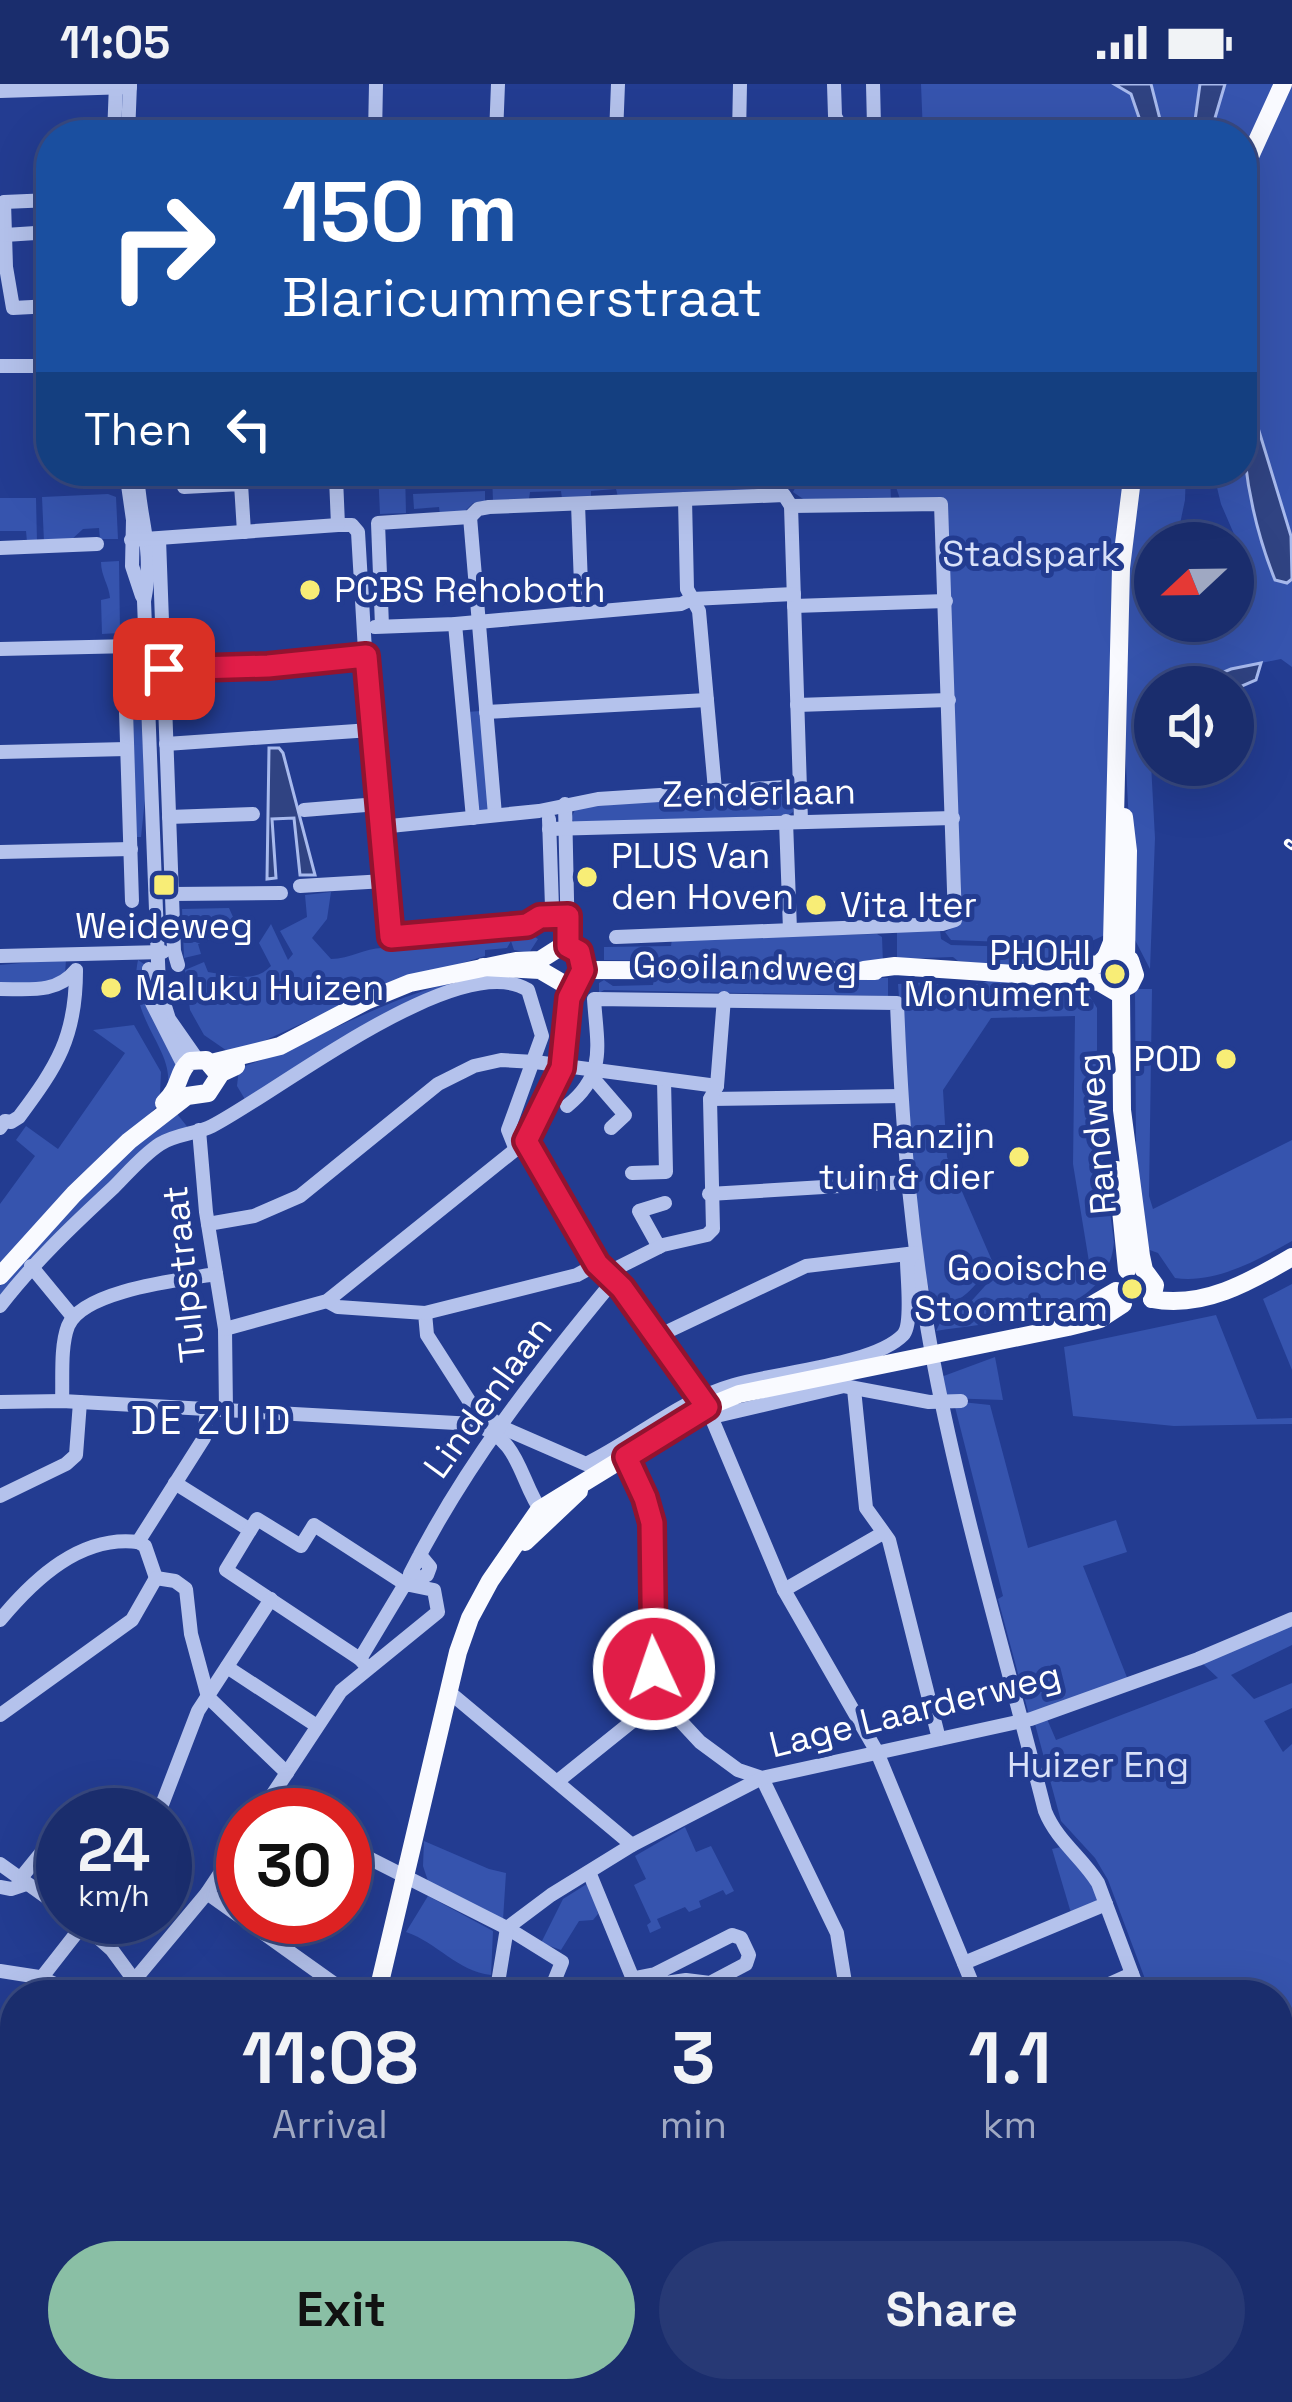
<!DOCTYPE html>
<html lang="en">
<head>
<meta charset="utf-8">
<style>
	:root { --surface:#1a2d6d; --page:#273975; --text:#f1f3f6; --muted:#9fa8c2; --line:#384980; --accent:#8abfa5 }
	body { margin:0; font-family:"Space Grotesk",sans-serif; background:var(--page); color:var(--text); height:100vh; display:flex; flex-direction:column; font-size:45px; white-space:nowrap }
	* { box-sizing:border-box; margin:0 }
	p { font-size:39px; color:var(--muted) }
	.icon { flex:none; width:66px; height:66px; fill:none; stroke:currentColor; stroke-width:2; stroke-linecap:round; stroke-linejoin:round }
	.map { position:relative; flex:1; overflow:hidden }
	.details { position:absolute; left:0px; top:1896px; width:1293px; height:423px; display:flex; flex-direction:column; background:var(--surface); border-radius:48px 48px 0 0; box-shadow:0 12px 48px #0002,0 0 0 3px var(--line) }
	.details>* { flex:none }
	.hud { position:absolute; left:36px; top:36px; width:1221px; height:366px; border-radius:48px; box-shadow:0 12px 48px #0002,0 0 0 3px var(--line); background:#1a4fa0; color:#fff; overflow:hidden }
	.needle { width:78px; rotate:248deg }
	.buttons { position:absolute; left:1134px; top:438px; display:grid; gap:24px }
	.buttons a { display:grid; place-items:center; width:120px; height:120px; border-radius:50%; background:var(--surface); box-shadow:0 12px 48px #0002,0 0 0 3px var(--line); font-size:60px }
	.speed { position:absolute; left:36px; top:1704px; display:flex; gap:24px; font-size:60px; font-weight:700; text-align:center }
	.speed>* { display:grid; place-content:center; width:156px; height:156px; border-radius:50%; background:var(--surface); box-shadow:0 12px 48px #0002,0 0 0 3px var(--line); line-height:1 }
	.speed small { font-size:30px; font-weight:400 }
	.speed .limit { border:18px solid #d22; background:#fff; color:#111 }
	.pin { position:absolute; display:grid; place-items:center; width:102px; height:102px; color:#fff; margin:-51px; border-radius:24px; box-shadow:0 6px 18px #0006 }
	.me { position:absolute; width:132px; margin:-66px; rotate:357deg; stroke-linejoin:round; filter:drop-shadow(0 0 9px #0008) }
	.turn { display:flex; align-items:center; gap:42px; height:252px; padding:0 48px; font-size:54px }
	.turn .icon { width:156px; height:156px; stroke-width:2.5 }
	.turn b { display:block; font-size:84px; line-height:102px }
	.then { display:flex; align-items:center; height:114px; padding:0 48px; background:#0003; gap:24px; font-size:45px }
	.eta { display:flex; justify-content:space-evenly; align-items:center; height:204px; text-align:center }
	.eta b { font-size:72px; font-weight:800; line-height:84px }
	.action { display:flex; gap:24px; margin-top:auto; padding:24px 48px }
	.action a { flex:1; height:138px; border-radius:72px; background:var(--accent); color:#111; font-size:48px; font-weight:800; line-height:138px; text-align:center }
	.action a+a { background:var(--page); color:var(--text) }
	.status { display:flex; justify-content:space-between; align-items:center; height:84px; padding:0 60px; background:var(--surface); direction:ltr }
	.status svg { height:33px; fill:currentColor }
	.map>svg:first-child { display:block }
</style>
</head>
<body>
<div class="status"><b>11:05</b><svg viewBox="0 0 49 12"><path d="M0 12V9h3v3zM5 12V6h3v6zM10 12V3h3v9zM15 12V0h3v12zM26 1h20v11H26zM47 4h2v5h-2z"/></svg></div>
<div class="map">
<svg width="1292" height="2318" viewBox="0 0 1292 2318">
	<rect width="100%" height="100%" fill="#233c91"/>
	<g fill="#3654ae">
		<path d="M921 0H1277L1242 75V51H923Z"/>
		<path d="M1287 0H1292V458L1268 379 1242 322V107Z"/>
		<path d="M1242 371 1275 495 1287 499 1292 495V583L1281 575 1231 585 1188 603H1155V653L1150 661 1155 754 1150 885 1135 856 1123 624 1129 457 1139 387H1186L1185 416 1176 459H1155V537H1233V482L1246 478 1221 420 1213 387H1242Z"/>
		<path d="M378 387H405L406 429 380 430Z"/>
		<path d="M793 387 783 406 776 407 775 400 753 402V409L618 413 616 405 591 407V414L562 415 561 407 530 408 529 415 493 417 492 391Z"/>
		<path d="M821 387H870L871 392 890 391 891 416 806 417 793 408 800 395 821 394Z"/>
		<path d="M1125 387 1112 495 1107 850 1083 861 951 856 945 848 958 841 961 807 945 416 900 415 891 388Z"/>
		<path d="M485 407V417L473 419 463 429 440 431 439 423 414 425 413 410Z"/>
		<path d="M108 410 116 413 118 455H100L99 444 83 445 71 456 44 458 42 413Z"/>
		<path d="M0 414H36L37 458H27L26 447H0Z"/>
		<path d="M119 477 120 549 102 550 101 516 110 514C109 501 101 492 101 478Z"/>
		<path d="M129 571H139L145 715 141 753H136Z"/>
		<path d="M480 627 490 727H477L467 628Z"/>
		<path d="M789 707 793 711V728L789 731 575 739 571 734 576 724 706 712V721H711V710L745 709 746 717 766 716V708Z"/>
		<path d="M331 808 327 835 312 854 331 875C353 875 370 860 391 865L522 852V845L538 855 529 869 514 866 511 857 507 864 485 866V872L377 905 233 971 204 951 190 926 185 886 204 878 208 888C230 891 254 900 271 882L259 859 271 840 288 876 293 870 280 847 307 833 305 811Z"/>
		<path d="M229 824 233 833 215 853 198 860 201 870 184 874 182 825Z"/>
		<path d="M940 846 941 855 951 861 1078 865 1084 876 1010 882 958 877 953 873 897 875V848Z"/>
		<path d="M877 850 882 853 883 880 604 876V863L671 862 672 855Z"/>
		<path d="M66 875 65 891 48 900 0 902V881Z"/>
		<path d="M138 876 144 880 179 976 168 1000C172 962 126 933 138 876Z"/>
		<path d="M667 892 888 894V912L604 906 599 909V899L604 896 613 902 653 901 654 895Z"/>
		<path d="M991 896 1082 900 1097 924V1028L1114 1158C1107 1239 997 1236 936 1247L944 1231 966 1223 994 1192 1002 1196 1090 1184 1073 1080 1075 932 991 934 943 1006 947 1073 993 1179C976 1199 961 1226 932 1219L917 1152 898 900 931 898C945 905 972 904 991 896Z"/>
		<path d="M455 898 419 914 246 1017 237 1002 239 984C313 960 378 916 455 898Z"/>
		<path d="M1135 905H1152L1149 1112 1153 1125 1292 1056V1157C1258 1176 1215 1200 1175 1194L1158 1169 1147 1165 1136 1063Z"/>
		<path d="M134 941 161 988 160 1010 164 1015 0 1185V1120L35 1072 16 1056 26 1042 58 1065 125 969 93 946Z"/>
		<path d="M174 1026 189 1045 170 1051 0 1215V1202L95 1099Z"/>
		<path d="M1292 1200V1286L1263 1215Z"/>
		<path d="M1216 1231 1257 1335 1292 1334V1340L1174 1342 1073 1332 1064 1263Z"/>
		<path d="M995 1273 1003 1316 946 1314 941 1293Z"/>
		<path d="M962 1318 990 1321 1028 1464 1116 1436 1127 1468 1083 1482 1128 1596 1029 1631 998 1515 1003 1512 954 1319Z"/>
		<path d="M1292 1539V1561L1231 1591 1254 1615 1292 1599V1624L1264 1637 1283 1668 1292 1660V2185L1278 2158V1911H1151L1108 1796 1095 1774 1061 1737 1035 1640 1047 1635 1056 1656 1218 1594 1202 1579Z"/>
		<path d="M685 1743 696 1768 711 1762 734 1807 726 1811 723 1806 699 1817 701 1823 689 1828 685 1823 657 1835 661 1844 650 1849 647 1841 651 1838 634 1801 646 1795 635 1772Z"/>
		<path d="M424 1757 489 1785 506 1789 503 1836 429 1800 423 1782Z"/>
		<path d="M1061 1763 1084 1784 1098 1812 1096 1818 1071 1829 1052 1765Z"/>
		<path d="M590 1798 598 1830 593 1836 579 1837 561 1866 541 1859 563 1815Z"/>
		<path d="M428 1812 493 1847 491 1891C457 1887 438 1859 406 1848Z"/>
	</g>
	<g fill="#304382" stroke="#a8baed" stroke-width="3">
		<path d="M1114 0H1151L1164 51H1145L1131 10Z"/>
		<path d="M1200 0H1225L1210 51H1193Z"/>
		<path d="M1242 322 1252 324 1291 452 1292 495 1287 499 1275 496C1253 441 1242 380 1242 322Z"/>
		<path d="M1261 579 1256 596 1233 606 1188 603 1231 585Z"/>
		<path d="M269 664H279L283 669 315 791H300L294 734 272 735 276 794 267 795Z"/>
	</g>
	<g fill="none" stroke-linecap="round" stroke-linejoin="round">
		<g stroke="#b4c2ec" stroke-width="14">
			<path d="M834 0 835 32 843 47"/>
			<path d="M873 0 874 42"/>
			<path d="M0 7 130 3"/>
			<path d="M843 42 916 41"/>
			<path d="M114 51 116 0"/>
			<path d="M128 51 130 0"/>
			<path d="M375 51 376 0"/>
			<path d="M496 51 498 0"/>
			<path d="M616 51 618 0"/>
			<path d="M739 51 740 0"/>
			<path d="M51 116 4 118 6 183 13 224 51 222"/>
			<path d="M5 151 51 148"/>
			<path d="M0 282H51"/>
			<path d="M126 387 133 436 132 482 142 512"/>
			<path d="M137 387C139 438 155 463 144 517L159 903 169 935 197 975"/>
			<path d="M184 403 241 400 244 448"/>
			<path d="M685 415 687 505 699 527 715 706"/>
			<path d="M578 420 582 528"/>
			<path d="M791 422 801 737"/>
			<path d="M470 433 495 731"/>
			<path d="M338 441H352L358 448 366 584 391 853 527 841 541 833 568 832"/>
			<path d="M159 455 174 867 178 881"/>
			<path d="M131 456 338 441 336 394 292 395"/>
			<path d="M0 464 97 460"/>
			<path d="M794 522 946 517"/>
			<path d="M455 540 473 734"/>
			<path d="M382 542 378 439 470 433 478 425 489 423 784 411 791 422 941 420 955 836 942 840 616 853"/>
			<path d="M375 543 455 540 681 520 692 515 794 510"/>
			<path d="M124 563 132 817"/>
			<path d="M0 565 133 562"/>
			<path d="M164 585 268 582 366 572"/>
			<path d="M797 621 949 616"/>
			<path d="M486 628 707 616"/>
			<path d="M166 660 371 646"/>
			<path d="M0 668 127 665"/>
			<path d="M565 720 568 862"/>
			<path d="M304 726 378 720"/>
			<path d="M169 733 253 730"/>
			<path d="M549 735 552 823 556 838"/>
			<path d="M786 737 790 846"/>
			<path d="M380 743 539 727 598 715 800 702"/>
			<path d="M549 745 953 734"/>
			<path d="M0 768 131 765"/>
			<path d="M300 802 385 797"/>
			<path d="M172 810 281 809"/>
			<path d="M0 872 163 868"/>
			<path d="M149 885 152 919 184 982"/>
			<path d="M0 905C28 905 57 910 76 886"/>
			<path d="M593 994 625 1031 611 1044"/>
			<path d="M710 1015 901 1012"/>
			<path d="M567 1022C607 990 597 962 594 915L897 919C902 1047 912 1174 938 1301 967 1444 1009 1585 1045 1727 1057 1757 1082 1773 1098 1799L1140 1911"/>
			<path d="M0 1044 5 1037 11 1038 19 1033C57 982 76 953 76 887"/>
			<path d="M199 1046 206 1128 225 1245 226 1327"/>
			<path d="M526 1057 597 1180 621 1204 707 1323 784 1506 877 1668 977 1911"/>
			<path d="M632 1089 666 1088 664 996"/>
			<path d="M709 1110 906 1098"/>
			<path d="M208 1140 254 1132 300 1112 438 1000 474 982 501 976 535 978 717 1002"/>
			<path d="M659 1163 639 1127 665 1119"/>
			<path d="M31 1182 73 1233"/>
			<path d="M607 1189 663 1161 707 1151 713 1145 710 1015 717 1002 724 914"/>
			<path d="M327 1217 338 1223 425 1229 427 1251 473 1323 508 1346 586 1380C637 1355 678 1317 734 1301 777 1288 874 1281 903 1251 913 1241 907 1192 907 1177L916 1169"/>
			<path d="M0 1222C34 1178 73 1141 114 1103 128 1089 143 1071 160 1060 176 1050 196 1050 212 1042 278 1008 460 863 528 906L542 952 508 1046 516 1066"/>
			<path d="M425 1229 577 1191 597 1180"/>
			<path d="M225 1245 327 1217 526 1057 562 984 575 897"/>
			<path d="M658 1252 806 1182 916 1169"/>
			<path d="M854 1305 866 1424 889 1456 939 1655"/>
			<path d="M62 1317C63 1295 60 1263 68 1242 83 1206 180 1196 216 1190"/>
			<path d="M0 1318 62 1317 474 1340C522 1356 518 1395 543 1430"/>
			<path d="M712 1333 844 1302 929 1318 961 1317"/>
			<path d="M626 1373 645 1414 652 1439 650 1539 660 1615 700 1658 738 1686 762 1694 837 1849 847 1911"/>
			<path d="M175 1399 250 1446"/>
			<path d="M0 1412 66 1380 76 1371 80 1318"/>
			<path d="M138 1458 204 1354 207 1326"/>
			<path d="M138 1458 145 1462 156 1494"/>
			<path d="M420 1471 430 1483 427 1491 420 1494 410 1490C464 1382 537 1289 614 1196"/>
			<path d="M156 1494 175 1497 186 1505 191 1550 208 1613"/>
			<path d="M784 1506 883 1449"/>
			<path d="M0 1536C35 1494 81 1451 138 1458"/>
			<path d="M360 1575 226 1486 257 1435 301 1462 314 1441 405 1500"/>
			<path d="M227 1583 317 1642"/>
			<path d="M448 1607 632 1761"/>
			<path d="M208 1613 287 1689"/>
			<path d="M0 1631 132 1536 156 1494"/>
			<path d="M558 1697 660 1615"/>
			<path d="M265 1722 283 1731"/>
			<path d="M158 1731 198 1627 271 1515"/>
			<path d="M259 1731 341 1607 438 1528 434 1506 405 1500 360 1575 367 1583"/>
			<path d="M345 1762 507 1844 562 1878 549 1910"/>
			<path d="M0 1780 63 1825"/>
			<path d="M589 1788 635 1900"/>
			<path d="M20 1795 63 1742"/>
			<path d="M0 1803 11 1805 26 1800"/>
			<path d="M207 1809 350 1911"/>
			<path d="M75 1833 112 1866 145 1911"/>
			<path d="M507 1844 551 1811 632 1761 762 1694 1031 1635 1198 1575 1292 1535"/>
			<path d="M964 1879 1106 1820"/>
			<path d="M0 1887 39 1893 79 1911"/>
			<path d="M635 1894 655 1890 732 1851 741 1854 749 1871 746 1880 710 1899 686 1896 659 1900 638 1911"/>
			<path d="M28 1911 89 1833"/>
			<path d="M122 1911 207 1809 243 1755"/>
			<path d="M496 1911 507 1844"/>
			<path d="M497 1911H550"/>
			<path d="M1085 1911 1132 1890"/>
			<path d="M0 1950 15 1929"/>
			<path d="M0 2043 15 2027"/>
			<path d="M0 2060 15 2074"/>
			<path d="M1278 2172 1292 2197"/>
			<path d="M0 2239 15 2213"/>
			<path d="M1278 2261 1292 2252"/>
			<path d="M188 2304 201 2318"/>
			<path d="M656 2304V2318"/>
			<path d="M104 2318 113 2304"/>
			<path d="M354 2318 376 2304"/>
			<path d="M1189 2318 1210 2304"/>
			<path d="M1261 2318 1292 2299"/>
		</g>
		<g stroke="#f9faff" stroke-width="18">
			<path d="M1242 90 1283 0"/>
			<path d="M1124 733 1128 767 1126 873"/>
			<path d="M1106 873 1112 858 1121 484 1133 387"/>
			<path d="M583 886 875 887"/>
			<path d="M864 886 895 882 1015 890 1099 898 1116 908 1130 901 1135 891 1130 876 1119 870 1106 873 1099 880 1015 890"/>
			<path d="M1121 907 1122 1026 1141 1172 1144 1186 1155 1201 1152 1215"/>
			<path d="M211 979 280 962 366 917 410 899 516 877 540 876 562 862 579 868 583 880 578 894 564 900 540 886 483 883"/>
			<path d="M164 1019C182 1002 176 989 190 977L206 976 217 989"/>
			<path d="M1117 1086 1127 1186"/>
			<path d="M0 1192 74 1110 129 1057 187 1012 208 1009 221 989 236 982"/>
			<path d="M1152 1215C1202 1225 1250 1198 1292 1173"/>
			<path d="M1073 1232 1116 1207"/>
			<path d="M525 1458 579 1407"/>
			<path d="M377 1911 458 1568 470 1534 490 1497 539 1426 707 1323 739 1310 1068 1243 1100 1235 1123 1220"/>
			<path d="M452 2304 453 2318"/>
		</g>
		<g stroke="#fff" stroke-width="8">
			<path id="rail" d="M1288 759 1292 762"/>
		</g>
		<use href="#rail" stroke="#233c91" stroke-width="3" stroke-dasharray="9" stroke-linecap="butt"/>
	</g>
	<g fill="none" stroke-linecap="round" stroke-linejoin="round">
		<g stroke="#92132f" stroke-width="30">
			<path id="route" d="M164 585 268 582 366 572 391 853 527 841 540 833 568 832V862L579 868 583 886 569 914 562 984 526 1057 597 1180 622 1204 707 1323 626 1373 645 1414 652 1439 654 1585"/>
		</g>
		<use href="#route" stroke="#e11d48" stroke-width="21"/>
	</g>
	<g fill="#f8ed76" stroke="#233c91" stroke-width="4.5">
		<circle cx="310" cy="506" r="12"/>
		<circle cx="587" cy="793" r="12"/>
		<rect x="152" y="789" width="24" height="24" rx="6"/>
		<circle cx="816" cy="821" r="12"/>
		<circle cx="1115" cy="890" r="12"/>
		<circle cx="111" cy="904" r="12"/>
		<circle cx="1226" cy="975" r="12"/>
		<circle cx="1019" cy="1073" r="12"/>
		<circle cx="1132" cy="1205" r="12"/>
	</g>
	<g text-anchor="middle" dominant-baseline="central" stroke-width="10" stroke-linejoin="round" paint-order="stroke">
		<g font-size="36" fill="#d9e1f9" stroke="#233c91">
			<text x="1031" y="470">Stadspark</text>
			<text x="1098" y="1681">Huizer Eng</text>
		</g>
		<g font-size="36" fill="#fff" stroke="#233c91" text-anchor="start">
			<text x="334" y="506">PCBS Rehoboth</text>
			<text x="611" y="772">PLUS Van<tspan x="611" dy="41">den Hoven</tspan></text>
			<text x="840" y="821">Vita Iter</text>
			<text x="164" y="842" text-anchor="middle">Weideweg</text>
			<text x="1091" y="869" text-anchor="end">PHOHI<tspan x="1091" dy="41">Monument</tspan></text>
			<text x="135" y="904">Maluku Huizen</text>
			<text x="1202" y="975" text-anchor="end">POD</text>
			<text x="995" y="1052" text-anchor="end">Ranzijn<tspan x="995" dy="41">tuin &amp; dier</tspan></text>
			<text x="1108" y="1184" text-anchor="end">Gooische<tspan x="1108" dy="41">Stoomtram</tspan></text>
		</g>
		<g font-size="36" fill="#fff" stroke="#233c91">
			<text transform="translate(759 709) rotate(-1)">Zenderlaan</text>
			<text transform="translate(745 883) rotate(1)">Gooilandweg</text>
			<text transform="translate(1097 1050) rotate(-95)">Randweg</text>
			<text transform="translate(184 1190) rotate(-96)">Tulpstraat</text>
			<text transform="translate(488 1313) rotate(-54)">Lindenlaan</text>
			<text transform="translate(915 1626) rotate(-14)">Lage Laarderweg</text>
		</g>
		<g font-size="39" letter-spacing="3" fill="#fff" stroke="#233c91">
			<text x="212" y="1336">DE ZUID</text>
		</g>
	</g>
</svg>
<div class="buttons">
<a><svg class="needle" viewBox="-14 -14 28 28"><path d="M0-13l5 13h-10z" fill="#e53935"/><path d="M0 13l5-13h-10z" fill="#9fa8c2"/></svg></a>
<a><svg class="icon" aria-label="sound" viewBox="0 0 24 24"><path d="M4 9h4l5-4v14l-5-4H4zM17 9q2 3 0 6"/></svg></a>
</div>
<div class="speed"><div>24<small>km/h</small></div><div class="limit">30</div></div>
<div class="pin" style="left:164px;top:585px;background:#d93025"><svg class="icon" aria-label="arrive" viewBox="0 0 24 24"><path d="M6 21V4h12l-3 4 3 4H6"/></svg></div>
<svg class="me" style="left:654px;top:1585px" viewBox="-20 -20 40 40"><circle r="17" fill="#e11d48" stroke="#fff" stroke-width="3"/><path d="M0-11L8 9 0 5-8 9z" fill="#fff"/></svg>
<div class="hud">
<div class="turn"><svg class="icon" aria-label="right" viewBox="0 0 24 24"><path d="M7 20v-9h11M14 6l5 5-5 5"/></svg><div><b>150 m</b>Blaricummerstraat</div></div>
<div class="then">Then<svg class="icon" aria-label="left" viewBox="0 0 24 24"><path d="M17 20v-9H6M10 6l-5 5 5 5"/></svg></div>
</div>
<section class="details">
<div class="eta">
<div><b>11:08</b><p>Arrival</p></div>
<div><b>3</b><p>min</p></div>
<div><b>1.1</b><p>km</p></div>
</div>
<div class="action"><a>Exit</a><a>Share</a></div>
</section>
</div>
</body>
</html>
